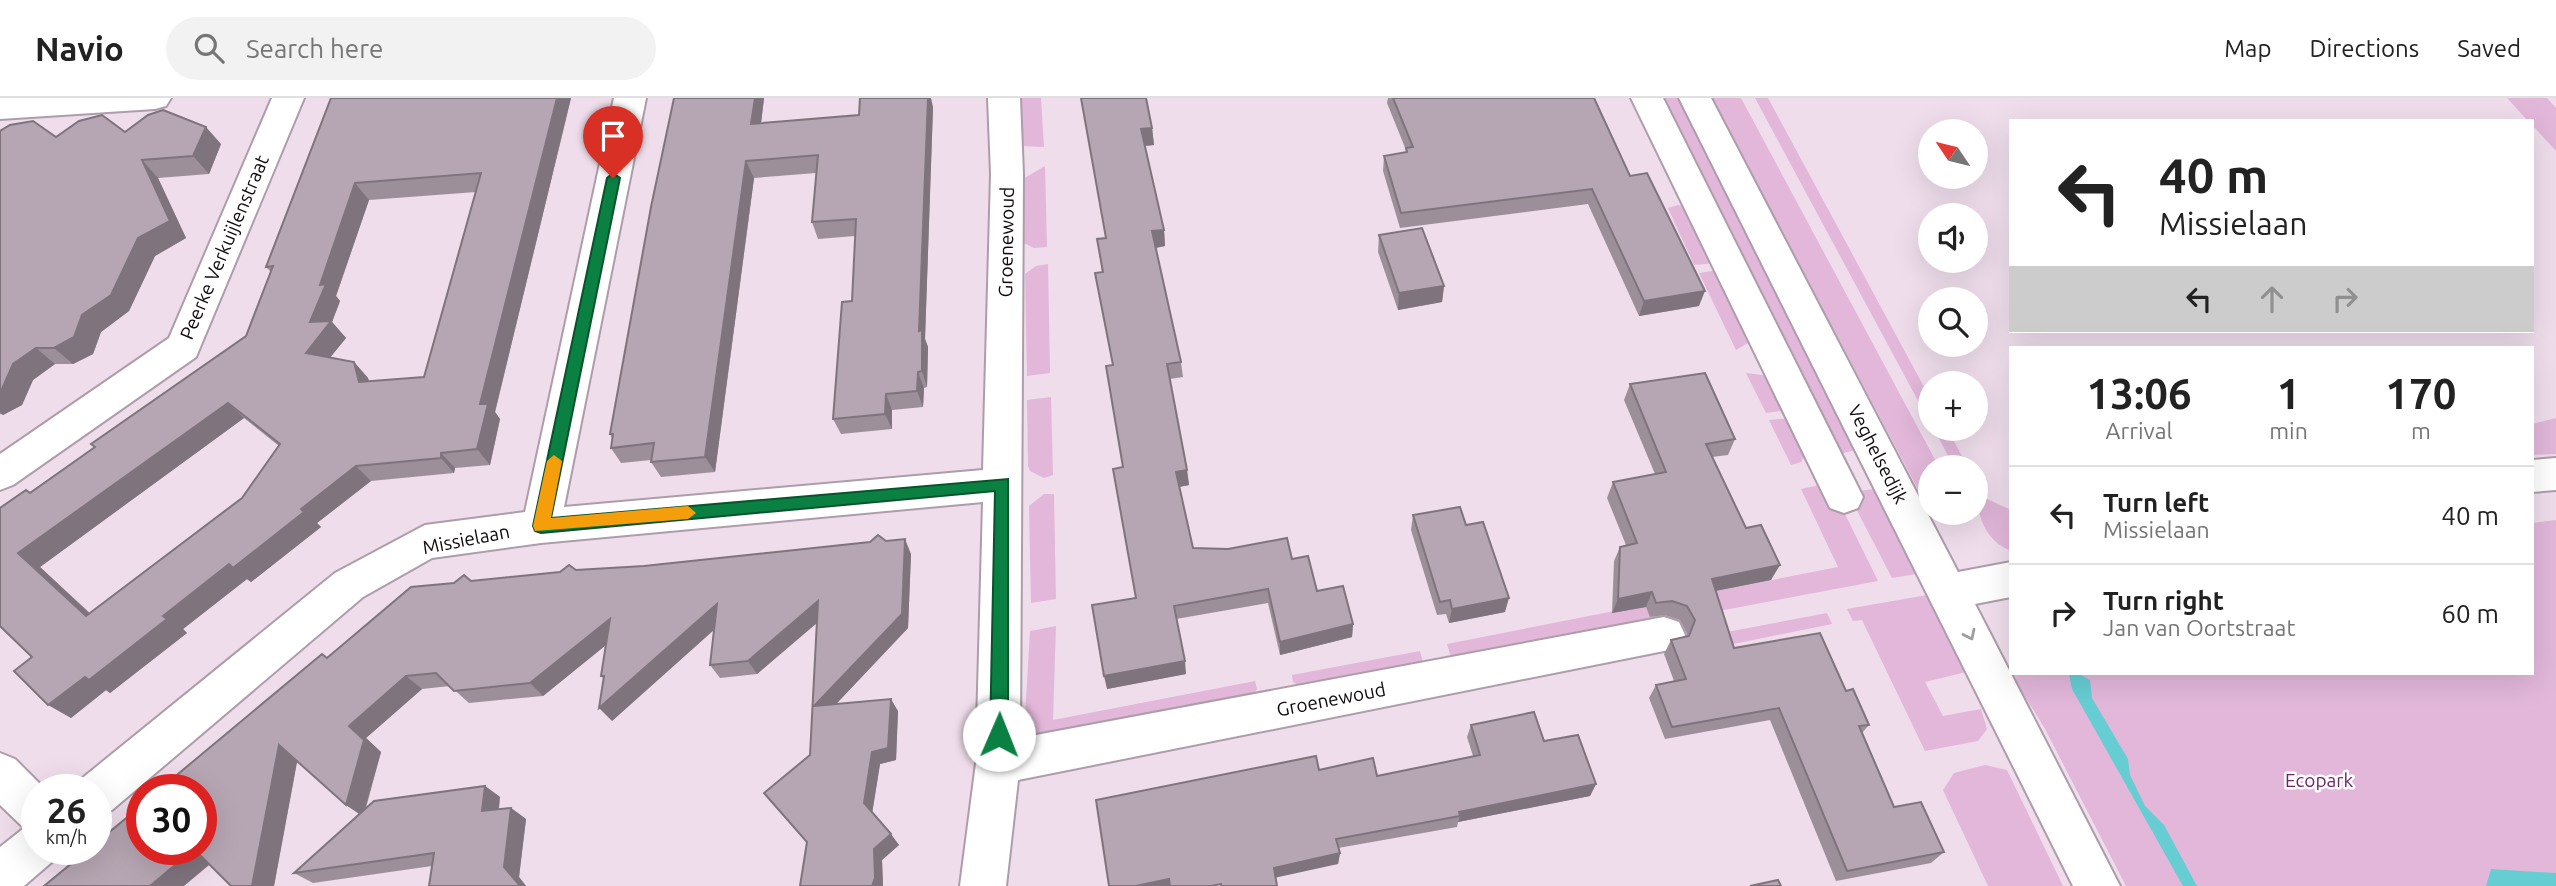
<!DOCTYPE html>
<html lang="en">
<head>
<meta charset="utf-8">
<style>
	:root { --surface:#fff; --page:#f2f2f2; --text:#222; --muted:#767676; --line:#e0e0e0 }
	body { margin:0; font-family:Ubuntu,sans-serif; background:var(--page); color:var(--text); height:100vh; display:flex; flex-direction:column; font-size:26px; white-space:nowrap }
	* { box-sizing:border-box; margin:0 }
	p { font-size:23px; color:var(--muted) }
	.icon { flex:none; width:38px; height:38px; fill:none; stroke:currentColor; stroke-width:2; stroke-linecap:round; stroke-linejoin:round }
	.map { position:relative; flex:1; overflow:hidden }
	.side { position:absolute; left:2009px; top:248px; width:525px; height:329px; display:flex; flex-direction:column; background:var(--surface); border-radius:0px; box-shadow:0 7px 28px #0002 }
	.side>* { flex:none }
	.banner { position:absolute; left:2009px; top:21px; width:525px; height:214px; border-radius:0px; box-shadow:0 7px 28px #0002; background:#fff; color:var(--text); overflow:hidden }
	.needle { width:46px; rotate:305deg }
	.fabs { position:absolute; left:1918px; top:21px; display:grid; gap:14px }
	.fabs a { display:grid; place-items:center; width:70px; height:70px; border-radius:50%; background:var(--surface); box-shadow:0 7px 28px #0002; font-size:35px }
	.speed { position:absolute; left:21px; top:676px; display:flex; gap:14px; font-size:35px; font-weight:700; text-align:center }
	.speed>* { display:grid; place-content:center; width:91px; height:91px; border-radius:50%; background:var(--surface); box-shadow:0 7px 28px #0002; line-height:1 }
	.speed small { font-size:18px; font-weight:400 }
	.speed .limit { border:10px solid #d22; background:#fff; color:#111 }
	.pin { position:absolute; display:grid; place-items:center; width:60px; height:60px; color:#fff; margin:-72px -30px; border-radius:50% 50% 50% 0; rotate:-45deg; box-shadow:0 0 7px #0007 }
	.pin .icon { rotate:45deg }
	.me { position:absolute; width:77px; margin:-38px; rotate:1deg; stroke-linejoin:round; filter:drop-shadow(0 0 5px #0008) }
	.turn { display:flex; align-items:center; gap:24px; height:147px; padding:0 35px; font-size:32px }
	.turn .icon { width:91px; height:91px; stroke-width:2.5 }
	.turn b { display:block; font-size:49px; line-height:60px }
	.lanes { display:flex; align-items:center; height:66px; padding:0 35px; background:#0003; justify-content:center; gap:35px; direction:ltr }
	.lanes .off { opacity:.35 }
	.eta { display:flex; justify-content:space-evenly; align-items:center; height:119px; text-align:center }
	.eta b { font-size:42px; font-weight:600; line-height:49px }
	ul { padding:0; list-style:none }
	li { display:flex; align-items:center; gap:21px; height:98px; padding:0 35px; border-top:2px solid var(--line) }
	li div { flex:1 }
	li b { display:block; font-size:26px }
	li em { font-style:normal }
	header { display:flex; align-items:center; gap:42px; box-sizing:border-box; height:98px; padding:0 35px; background:var(--surface); border-bottom:2px solid var(--line) }
	header strong { font-size:33px }
	nav { display:flex; gap:38px; margin-inline-start:auto; font-size:24px }
	.search { width:490px; height:63px; background:var(--page); display:flex; align-items:center; gap:18px; box-sizing:border-box; padding:0 24px; border-radius:38px; color:var(--muted); font-size:26px }
	.map>svg:first-child { display:block }
</style>
</head>
<body>
<header>
<strong>Navio</strong>
<div class="search"><svg class="icon" aria-label="search" viewBox="0 0 24 24"><circle cx="10" cy="10" r="6"/><path d="M15 15l6 6"/></svg>Search here</div>
<nav><a>Map</a><a>Directions</a><a>Saved</a></nav>
</header>
<div class="map">
<svg width="2556" height="788" viewBox="0 0 2556 788">
	<rect width="100%" height="100%" fill="#efddeb"/>
	<g fill="#e2b7da">
		<path d="M1020 0H1041L1044 49 1021 48Z"/>
		<path d="M1658 0H1678L1856 352 1839 356Z"/>
		<path d="M1711 0H1741L1939 369H1930V414Z"/>
		<path d="M1755 0H1768L1930 300V325Z"/>
		<path d="M2507 0H2547L2556 10V53L2532 27V23H2528Z"/>
		<path d="M1045 68 1047 149 1034 150 1024 145 1023 81Z"/>
		<path d="M1678 107 1689 110 1716 165 1694 167 1668 110Z"/>
		<path d="M1048 166 1050 275 1027 278 1025 176 1036 168Z"/>
		<path d="M1719 172 1753 242 1736 252 1699 175Z"/>
		<path d="M1746 275 1770 278 1787 312 1766 315Z"/>
		<path d="M1051 299 1053 377 1044 380 1030 373 1028 368 1027 302Z"/>
		<path d="M1790 320 1807 354 1801 364 1791 367 1769 322Z"/>
		<path d="M2556 320V356L2532 357V326Z"/>
		<path d="M1934 331H1947L1968 369H1954Z"/>
		<path d="M1976 384 1985 400 2011 412V453C1982 441 1976 413 1976 384Z"/>
		<path d="M1824 386 1845 416 1878 483 1452 563 1447 546 1838 469 1801 391Z"/>
		<path d="M1874 391 1917 476 1892 480 1850 399 1852 394Z"/>
		<path d="M1044 396H1054L1056 501 1031 505 1029 408Z"/>
		<path d="M2556 422V788H2126L2044 629 2011 576H2532V425Z"/>
		<path d="M1927 497 1966 574 1925 584 1943 618 1981 611 1987 631 1978 643 1925 653 1862 522 1853 523 1847 511Z"/>
		<path d="M1827 515 1832 526 1674 558 1669 545Z"/>
		<path d="M1056 528 1053 622 1255 583 1257 591 1247 604 1045 640 1035 636 1025 619 1030 533Z"/>
		<path d="M1420 553 1424 568 1306 592 1293 584 1292 577Z"/>
		<path d="M1985 667 2007 672 2063 788H1988L1943 692 1954 675Z"/>
	</g>
	<g fill="#66ced3">
		<path d="M2069 576H2079L2090 582 2092 600 2128 661 2130 677 2145 708 2164 727 2197 788H2183L2072 591Z"/>
		<path d="M2491 771 2556 775V788H2486Z"/>
	</g>
	<g fill="none" stroke-linecap="round" stroke-linejoin="round">
		<g stroke="#ad9daa" stroke-width="4">
			<g id="minor">
				<path d="M0 0H171L166 8 155 11 0 21Z"/>
				<path d="M272 0H304L196 259 13 387 0 392V356L169 240Z"/>
				<path d="M614 0H646L564 409 983 372 991 76 988 0H1020L1023 76 1020 640 1664 519 1679 524 1685 537 1679 550 1018 682 1006 788H960L976 665 983 404 541 445 432 460 363 499 112 712 96 718V691H77L80 682 335 475 425 427 525 414Z"/>
				<path d="M1631 0H1663L1863 399 1858 410 1844 415 1830 410Z"/>
				<path d="M1679 0H1711L1958 474 2011 464V499L1975 506 2120 788H2073Z"/>
				<path d="M2556 360V392L2532 394V362Z"/>
				<path d="M0 655 15 661 45 691H37V751H58L53 763 24 788H0V749L24 730 0 707Z"/>
			</g>
		</g>
		<use href="#minor" fill="#fff" fill-rule="evenodd"/>
	</g>
	<g fill="#9d8f9a" fill-rule="evenodd">
		<path d="M331 0H571L495 314 500 321 490 367 455 370 454 375 371 383 317 425 321 429 251 484 247 481 183 531 187 535 110 595 106 592 71 620 32 559 30 394 95 349 246 238 271 174 266 169ZM476 94 424 279 369 283 368 280 354 264 330 259 346 240 332 224 340 203 336 198 369 102ZM244 320 279 348 242 400 90 515 40 469Z"/>
		<path d="M674 0H764L761 25 859 17 933 9 925 241 928 249 927 289 924 290 923 309 892 312V331L841 336 833 321 852 203 855 138 818 141 812 124 816 75 754 80 715 374 661 379 651 364V362L621 365 611 350 612 340 610 336Z"/>
		<path d="M1388 0H1594L1630 78 1699 208 1639 218 1588 106 1400 130 1383 73 1384 58 1406 54V52L1387 5Z"/>
		<path d="M1152 30 1154 47 1145 48 1164 132 1165 148 1156 150 1181 264 1183 279 1170 281 1187 372 1189 387 1180 389 1193 450 1292 461 1317 493 1353 526 1352 539 1280 557 1268 505 1176 521 1186 576 1107 591 1136 500 1113 267 1095 175 1102 174 1097 141 1106 140Z"/>
		<path d="M0 33 56 39 125 34 221 46 209 76 158 80 186 140 155 158 129 213 101 234 93 256 73 266H55L33 282 22 307 3 317 0 316Z"/>
		<path d="M1379 137 1444 188 1442 204 1398 212 1378 154Z"/>
		<path d="M1630 286 1735 341 1728 357 1712 359 1771 482 1716 493 1734 550 1846 593 1869 627 1862 635 1894 709 1944 754 1931 765 1836 783 1770 622 1665 641 1649 600 1656 587 1674 583 1664 556 1671 542 1687 538V536L1680 522 1665 517 1650 519 1646 509 1612 515 1614 463 1620 449 1626 447 1607 400 1613 384 1655 376 1624 302Z"/>
		<path d="M1413 417 1466 427 1505 514 1449 525 1446 516 1437 517 1411 432Z"/>
		<path d="M886 443 911 456 908 530 836 606 898 613 896 662 880 666 872 715 899 747 882 762 883 788H800L807 744 810 657 817 525 757 576 720 580 710 567 714 532 612 623 604 581 601 578 606 547 543 598 469 605 450 588 422 591 366 640 381 654 366 710 485 688 500 699 499 711 511 710 526 721 519 779 526 788H429L432 768 313 785 294 775 359 716 346 707 297 663 274 788H231L327 560 471 483 576 472 644 468Z"/>
		<path d="M1471 627 1544 643 1596 686 1590 698 1458 724 1457 729 1338 750 1340 755 1338 766 1109 788 1319 672 1377 678 1473 658 1467 639Z"/>
	</g>
	<g fill="#7f747d">
		<path d="M557 0H571L495 314 500 321 490 367 477 351 480 306Z"/>
		<path d="M755 0H764L759 43 751 26Z"/>
		<path d="M928 0H931L933 9 925 241 928 249 927 289 922 273 919 233Z"/>
		<path d="M206 29 221 46 209 76 193 58Z"/>
		<path d="M1152 30 1154 47 1143 48 1141 31Z"/>
		<path d="M142 62 158 80 186 140 155 158 129 213 101 234 93 256 73 266 54 250Z"/>
		<path d="M746 63 754 80 715 374 705 359Z"/>
		<path d="M355 85 369 102 336 198 340 203 332 224 346 240 321 271 306 255 310 224 320 187Z"/>
		<path d="M1164 132 1165 148 1154 150 1152 133Z"/>
		<path d="M1444 188 1442 204 1398 212 1399 195Z"/>
		<path d="M1705 193 1699 208 1639 218 1644 203Z"/>
		<path d="M36 250 55 266 33 282 22 307 3 317 0 314V292L13 266Z"/>
		<path d="M354 264 368 280 373 300 359 284Z"/>
		<path d="M918 274 924 290 923 309 917 293Z"/>
		<path d="M886 296 892 312V331L885 316Z"/>
		<path d="M228 305 244 320 40 469 107 532 86 518 18 455Z"/>
		<path d="M441 355 455 370 454 375 441 360Z"/>
		<path d="M356 368 371 383 317 425 321 429 251 484 247 481 183 531 187 535 110 595 106 592 71 620 48 607Z"/>
		<path d="M1187 372 1189 387 1178 389 1176 374Z"/>
		<path d="M905 441 911 456 908 530 822 621 814 608Z"/>
		<path d="M1780 467 1771 482 1705 495 1712 481Z"/>
		<path d="M1652 494 1646 509 1612 515 1618 501Z"/>
		<path d="M1509 500 1505 514 1449 525 1452 511Z"/>
		<path d="M818 503 826 517 757 576 748 563Z"/>
		<path d="M717 506 727 520 612 623 599 610Z"/>
		<path d="M610 521 622 534 543 598 530 585Z"/>
		<path d="M1353 526 1352 539 1280 557V544Z"/>
		<path d="M1185 563 1186 576 1107 591 1104 578Z"/>
		<path d="M406 578 422 591 366 640 381 654 363 718 346 707 349 628Z"/>
		<path d="M891 601 898 613 896 662 880 666 872 716 864 705 872 654Z"/>
		<path d="M279 647 298 659 274 788H252Z"/>
		<path d="M1596 686 1590 698 1458 724 1460 718 1459 714Z"/>
		<path d="M485 688 500 699 497 724 482 713Z"/>
		<path d="M511 710 526 721 519 779 526 788H520L504 769Z"/>
		<path d="M891 736 899 747 882 762 883 788H872L874 751Z"/>
		<path d="M194 751 215 762 184 788H150Z"/>
		<path d="M1340 755 1338 766 1274 780V770Z"/>
		<path d="M1169 781 1170 788H1136Z"/>
	</g>
	<g fill="#b6a6b3" stroke="#7f747d" stroke-width="2" fill-rule="evenodd">
		<path d="M331 0H557L480 306H488L477 351 441 355V360L356 368 301 411 304 414 233 470 229 466 163 518 167 521 89 582 85 579 48 607 14 573 32 559 0 528V410L26 392 30 395 95 349 91 346 246 238 273 168 266 169ZM481 75 424 279 359 284 354 264 306 255 331 223 310 224 326 186 320 187 355 85ZM228 305 280 346 242 400 86 518 18 455Z"/>
		<path d="M674 0H755L751 26 859 17 860 0H928L919 233 922 232V273L918 274 917 293 886 296 885 316 833 321 842 204 852 203 856 121 812 124 818 57 746 63 705 359 651 364 654 345 611 350 613 336H610L651 109Z"/>
		<path d="M1081 0H1146L1152 30 1141 31 1164 132 1152 133 1181 264 1167 266 1187 372 1176 374 1193 450 1228 451 1287 440 1292 461 1308 458 1317 493 1343 488 1353 526 1280 544 1268 491 1174 508 1185 563 1104 578 1092 507 1136 500 1113 371 1123 369 1106 268 1113 267 1095 175 1103 174 1097 141 1106 140Z"/>
		<path d="M1393 0H1594L1630 78 1647 75 1705 193 1644 203 1592 91 1401 115 1384 58 1407 54 1406 50 1413 49Z"/>
		<path d="M163 12 206 29 193 58 142 62 170 123 138 140 111 197 82 217 74 239 54 250H36L13 266 2 291 0 292V33L10 27 33 23 56 39 79 23 102 17 125 34 148 17Z"/>
		<path d="M1422 130 1444 188 1399 195 1379 137Z"/>
		<path d="M1705 275 1735 341 1706 346 1746 430 1761 427 1780 467 1712 481 1734 550 1820 535 1846 593 1853 591 1869 627 1859 628 1894 709 1921 704 1944 754 1847 773 1779 610 1672 629 1656 587 1686 581 1671 542 1689 538 1695 522 1687 508 1672 503 1656 505 1652 494 1618 501 1620 449 1637 445 1613 384 1666 374 1630 286Z"/>
		<path d="M1460 409 1466 427 1483 424 1509 500 1452 511 1450 502 1440 504 1413 417Z"/>
		<path d="M878 437 886 443 905 441 902 516 814 608 891 601 888 650 872 654 864 705 891 736 874 751 875 780 872 788H800L807 744 764 695 810 657 818 503 748 563 710 567 717 506 599 610 604 578H601L610 521 530 585 454 593 436 575 406 578 349 628 364 642 346 707 279 647 252 788H231L194 751 150 788H44L89 751H96V745L142 707V751H201V691H160L322 556 327 560 411 489 454 485 464 477 471 483 560 474 569 467 576 472 644 468 870 444Z"/>
		<path d="M1534 614 1544 643 1578 637 1596 686 1459 714 1460 718 1336 741 1340 755 1274 770 1277 788H1221V786L1211 788H1170L1169 781 1136 788H1109L1096 702 1316 658 1319 672 1373 660 1377 678 1480 657 1471 627Z"/>
		<path d="M485 688 482 713 511 710 504 769 520 788H429L434 755 294 775 374 703Z"/>
		<path d="M1778 782 1781 788H1750Z"/>
	</g>
	<defs><path id="oneway-chevron" d="M-2-3.5L2.5 0L-2 3.5" fill="none" stroke-width="1.6" stroke-linecap="round" stroke-linejoin="round" transform="scale(1.75)"/></defs>
	<use stroke="#9f9d9f" href="#oneway-chevron" transform="translate(1970 537) rotate(64)"/>
	<path fill="#0b8043" stroke="#07532c" stroke-width="2" d="M613 75 620 80 551 420 1008 381V637L1005 643 999 645 992 643 990 637 995 393 541 435 535 433 533 428 607 80Z"/>
	<path fill="#f59e0b" d="M554 357 562 363 551 420 688 408 696 415 688 421 535 433 533 428 547 363Z"/>
	<g text-anchor="middle" dominant-baseline="central" stroke-width="5" stroke-linejoin="round" paint-order="stroke">
		<g font-size="19" fill="#0f090e" stroke="#fff">
			<text transform="translate(1006 144) rotate(-89)">Groenewoud</text>
			<text transform="translate(224 149) rotate(-67)">Peerke Verkuijlenstraat</text>
			<text transform="translate(1878 356) rotate(63)">Veghelsedijk</text>
			<text transform="translate(466 441) rotate(-11)">Missielaan</text>
			<text transform="translate(1331 601) rotate(-11)">Groenewoud</text>
		</g>
		<g font-size="19" fill="#6b2563" stroke="#fff">
			<text x="2319" y="682">Ecopark</text>
		</g>
	</g>
</svg>
<div class="fabs">
<a><svg class="needle" viewBox="-14 -14 28 28"><path d="M0-13l5 13h-10z" fill="#e53935"/><path d="M0 13l5-13h-10z" fill="#767676"/></svg></a>
<a><svg class="icon" aria-label="sound" viewBox="0 0 24 24"><path d="M4 9h4l5-4v14l-5-4H4zM17 9q2 3 0 6"/></svg></a>
<a><svg class="icon" aria-label="search" viewBox="0 0 24 24"><circle cx="10" cy="10" r="6"/><path d="M15 15l6 6"/></svg></a>
<a>+</a>
<a>−</a>
</div>
<div class="speed"><div>26<small>km/h</small></div><div class="limit">30</div></div>
<div class="pin" style="left:613px;top:80px;background:#d93025"><svg class="icon" aria-label="arrive" viewBox="0 0 24 24"><path d="M6 21V4h12l-3 4 3 4H6"/></svg></div>
<svg class="me" style="left:999px;top:637px" viewBox="-20 -20 40 40"><circle r="19" fill="#fff"/><path d="M0-13L10 11 0 6-10 11z" fill="#0b8043"/></svg>
<div class="banner">
<div class="turn"><svg class="icon" aria-label="left" viewBox="0 0 24 24"><path d="M17 20v-9H6M10 6l-5 5 5 5"/></svg><div><b>40 m</b>Missielaan</div></div>
<div class="lanes"><svg class="icon" aria-label="left" viewBox="0 0 24 24"><path d="M17 20v-9H6M10 6l-5 5 5 5"/></svg><svg class="icon off" aria-label="ahead" viewBox="0 0 24 24"><path d="M12 20V5M6 11l6-6 6 6"/></svg><svg class="icon off" aria-label="right" viewBox="0 0 24 24"><path d="M7 20v-9h11M14 6l5 5-5 5"/></svg></div>
</div>
<section class="side">
<div class="eta">
<div><b>13:06</b><p>Arrival</p></div>
<div><b>1</b><p>min</p></div>
<div><b>170</b><p>m</p></div>
</div>
<ul>
<li><svg class="icon" aria-label="left" viewBox="0 0 24 24"><path d="M17 20v-9H6M10 6l-5 5 5 5"/></svg><div><b>Turn left</b><p>Missielaan</p></div><em>40 m</em></li>
<li><svg class="icon" aria-label="right" viewBox="0 0 24 24"><path d="M7 20v-9h11M14 6l5 5-5 5"/></svg><div><b>Turn right</b><p>Jan van Oortstraat</p></div><em>60 m</em></li>
</ul>
</section>
</div>
</body>
</html>
